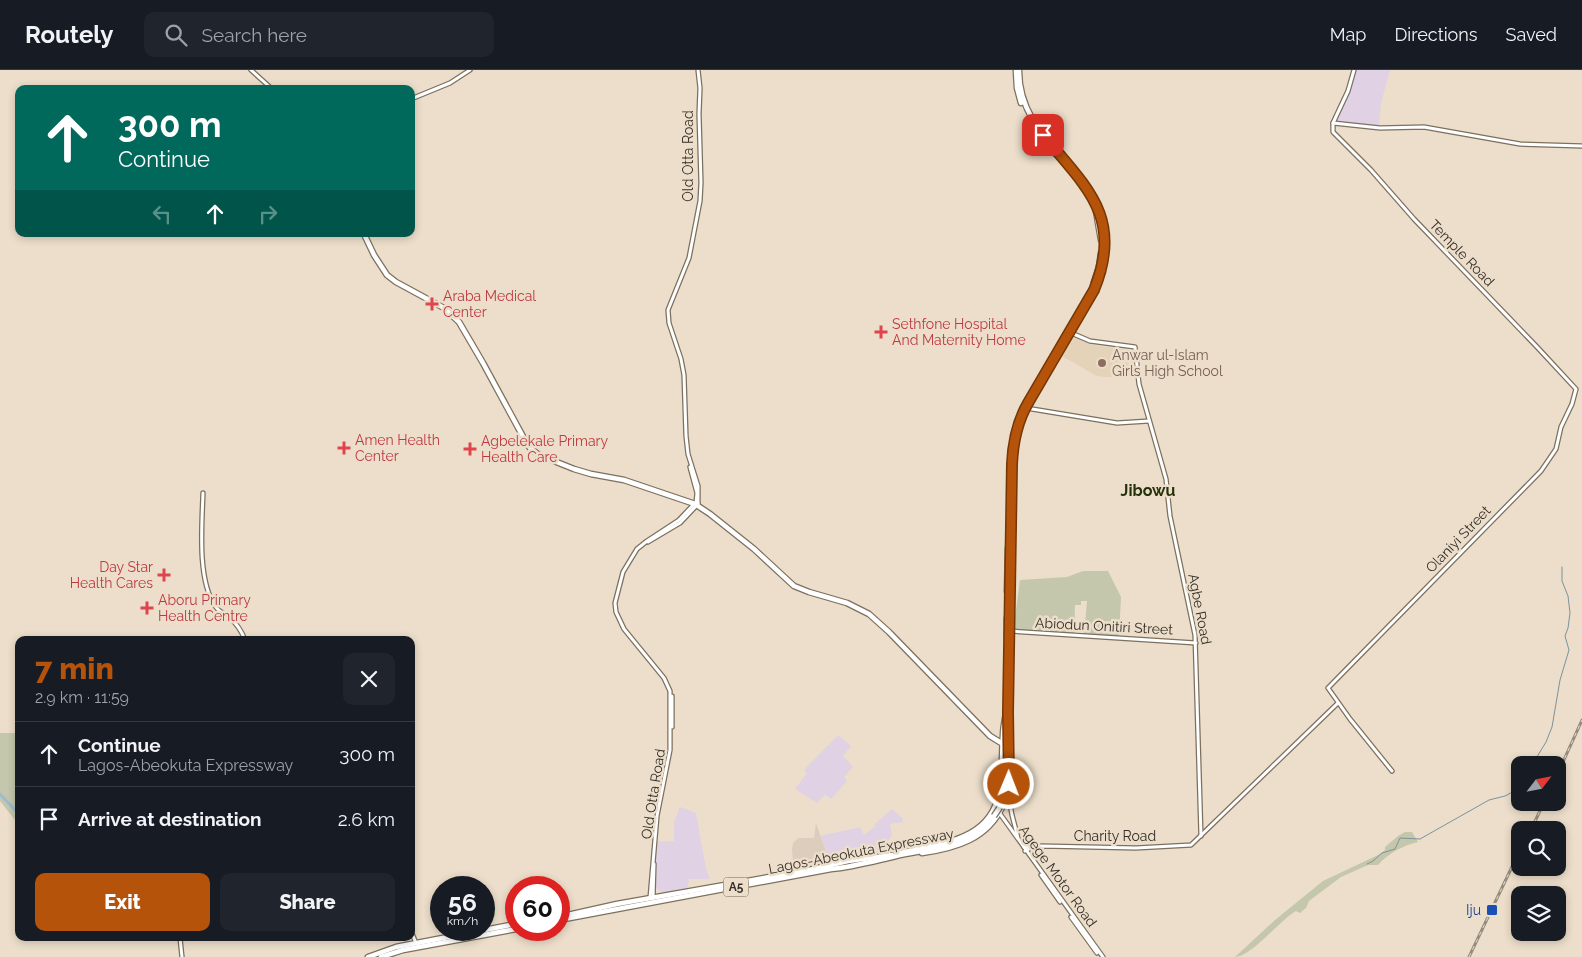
<!DOCTYPE html>
<html lang="en">
<head>
<meta charset="utf-8">
<style>
	:root { --surface:#171b24; --page:#20242c; --text:#f1f3f6; --muted:#9ea1a6; --line:#363941; --accent:#b45309 }
	body { margin:0; font-family:Raleway,sans-serif; background:var(--page); color:var(--text); height:100vh; display:flex; flex-direction:column; font-size:19px; white-space:nowrap }
	* { box-sizing:border-box; margin:0 }
	p { font-size:16px; color:var(--muted) }
	.icon { flex:none; width:28px; height:28px; fill:none; stroke:currentColor; stroke-width:2; stroke-linecap:round; stroke-linejoin:round }
	.map { position:relative; flex:1; overflow:hidden }
	.side { position:absolute; left:15px; top:566px; width:400px; height:305px; display:flex; flex-direction:column; background:var(--surface); border-radius:10px; box-shadow:0 2px 8px #0003 }
	.side>* { flex:none }
	.guide { position:absolute; left:15px; top:15px; width:400px; height:152px; border-radius:10px; box-shadow:0 2px 8px #0003; background:#00695c; color:#fff; overflow:hidden }
	.needle { width:32px; rotate:58deg }
	.tools { position:absolute; left:1511px; top:686px; display:grid; gap:10px }
	.tools a { display:grid; place-items:center; width:55px; height:55px; border-radius:10px; background:var(--surface); box-shadow:0 2px 8px #0003; font-size:25px }
	.speed { position:absolute; left:430px; top:806px; display:flex; gap:10px; font-size:25px; font-weight:700; text-align:center }
	.speed>* { display:grid; place-content:center; width:65px; height:65px; border-radius:50%; background:var(--surface); box-shadow:0 2px 8px #0003; line-height:1 }
	.speed small { font-size:12px; font-weight:400 }
	.speed .limit { border:8px solid #d22; background:#fff; color:#111 }
	.pin { position:absolute; display:grid; place-items:center; width:42px; height:42px; color:#fff; margin:-21px; border-radius:10px; box-shadow:0 2px 8px #0006 }
	.me { position:absolute; width:55px; margin:-28px; rotate:1deg; stroke-linejoin:round; filter:drop-shadow(0 0 4px #0008) }
	.turn { display:flex; align-items:center; gap:18px; height:105px; padding:0 20px; font-size:22px }
	.turn .icon { width:65px; height:65px; stroke-width:2.5 }
	.turn b { display:block; font-size:35px; line-height:42px }
	.lanes { display:flex; align-items:center; height:48px; padding:0 20px; background:#0003; justify-content:center; gap:25px; direction:ltr }
	.lanes .off { opacity:.35 }
	.round { display:grid; place-items:center; flex:none; width:52px; height:52px; border-radius:10px; background:var(--page) }
	.summary { display:flex; align-items:center; justify-content:space-between; height:85px; padding:0 20px }
	h1 { font-size:30px; font-weight:800; line-height:38px; color:var(--accent) }
	.cta { display:flex; gap:10px; margin-top:auto; padding:10px 20px }
	.cta a { flex:1; height:58px; border-radius:10px; background:var(--accent); color:#fff; font-size:20px; font-weight:800; line-height:58px; text-align:center }
	.cta a+a { background:var(--page); color:var(--text) }
	ul { padding:0; list-style:none }
	li { display:flex; align-items:center; gap:15px; height:65px; padding:0 20px; border-top:1px solid var(--line) }
	li div { flex:1 }
	li b { display:block; font-size:19px }
	li em { font-style:normal }
	header { display:flex; align-items:center; gap:30px; box-sizing:border-box; height:70px; padding:0 25px; background:var(--surface); border-bottom:1px solid var(--line) }
	header strong { font-size:24px }
	nav { display:flex; gap:28px; margin-inline-start:auto; font-size:18px }
	.search { width:350px; height:45px; background:var(--page); display:flex; align-items:center; gap:12px; box-sizing:border-box; padding:0 18px; border-radius:10px; color:var(--muted); font-size:19px }
	.map>svg:first-child { display:block }
</style>
</head>
<body>
<header>
<strong>Routely</strong>
<div class="search"><svg class="icon" aria-label="search" viewBox="0 0 24 24"><circle cx="10" cy="10" r="6"/><path d="M15 15l6 6"/></svg>Search here</div>
<nav><a>Map</a><a>Directions</a><a>Saved</a></nav>
</header>
<div class="map">
<svg width="1582" height="887" viewBox="0 0 1582 887">
	<rect width="100%" height="100%" fill="#ecdeca"/>
	<g fill="#e0d1e4">
		<path d="M1356 0H1390L1381 33 1379 56 1335 52 1349 23Z"/>
		<path d="M838 665 851 676 843 686 853 697 844 707 847 711 831 729 825 724 817 733 795 719 807 703 804 700Z"/>
		<path d="M680 737 696 743 706 799 710 809H689L687 822 665 824 650 814 652 772 674 771V752Z"/>
		<path d="M892 739 903 749V752L890 754 892 765 884 777V785L870 784 852 787 830 794 821 766 860 757 864 765 876 756 875 754Z"/>
	</g>
	<path fill="#dccdbc" d="M816 753 830 794 798 801 789 799 793 791 792 780 793 773 798 768H814Z"/>
	<path fill="#e4d3b8" d="M1071 264 1093 275 1129 280 1128 307H1106L1097 306 1060 285Z"/>
	<g fill="#c4c7ac">
		<path d="M1083 501H1108L1121 527 1119 567 1084 566 1087 531H1081V535H1075L1074 565 1013 563 1020 510 1067 507Z"/>
		<path d="M0 663H15L19 667V755L0 731Z"/>
		<path d="M1405 762H1412L1418 772C1404 775 1387 784 1378 795H1368L1341 807 1309 831 1306 838 1300 843 1296 841C1280 850 1251 887 1235 887L1275 850 1323 811 1380 784 1385 780V777L1398 766Z"/>
	</g>
	<g fill="none" stroke-linecap="round" stroke-linejoin="round">
		<g stroke="#7c929c" stroke-width="1">
			<path d="M1532 695 1546 672 1552 657 1560 610 1569 580 1565 566 1568 558 1570 543 1568 526 1562 511V497"/>
			<path d="M1367 794 1373 791 1382 783 1395 779 1400 768 1420 769 1489 730 1505 726 1520 718"/>
		</g>
		<path stroke="#9bbdce" stroke-width="3" d="M0 724 19 744"/>
		<g stroke="#7c705e" stroke-width="5.5">
			<g id="tertiary">
				<path d="M698 0 700 18 699 44 701 113 700 131 689 188 668 240 669 253 681 289 684 305 686 366 688 384 698 416V434"/>
				<path d="M1354 0 1348 21 1333 53V62L1371 100 1414 149 1538 278 1576 319 1572 334 1561 357 1556 379 1541 401 1328 618 1350 649 1392 701"/>
				<path d="M1333 53 1380 58 1424 57 1520 74 1582 76"/>
				<path d="M1069 262 1090 271 1135 277 1139 314 1166 409 1170 446 1195 565 1201 766"/>
				<path d="M1026 338 1117 353 1149 351"/>
				<path d="M690 397 697 423 696 433"/>
				<path d="M203 423C202 455 197 509 215 536 219 542 225 544 230 548 237 554 242 562 245 570"/>
				<path d="M1010 561 1196 573"/>
				<path d="M1025 781 1033 777 1042 776 1136 778 1191 775 1338 633"/>
				<path d="M411 861 416 873"/>
				<path d="M180 868 182 887"/>
			</g>
		</g>
		<g stroke="#7c705e" stroke-width="5.5">
			<g id="secondary">
				<path d="M251 0 272 19"/>
				<path d="M411 29 450 13 470 0"/>
				<path d="M648 472 680 453 698 434"/>
				<path d="M672 657V626"/>
				<path d="M1008 723 1012 745 1018 768"/>
				<path d="M998 741 1103 887"/>
				<path d="M1024 777H1033"/>
				<path d="M1041 805 1060 832"/>
				<path d="M650 828 657 746 670 680V621L664 608 624 559 616 542 615 533 623 502 637 479 647 471 679 450 695 433"/>
				<path d="M653 828 654 794"/>
				<path d="M1071 847 1097 883"/>
			</g>
		</g>
		<g stroke="#7c705e" stroke-width="7">
			<g id="primary">
				<path d="M364 164 374 185 387 205 396 212 444 238 459 252 483 293 527 374 530 378 539 385 574 399 591 404 624 410 695 434 710 444 754 479 794 516 809 522 847 533 869 544 889 562 990 666 1003 674"/>
				<path d="M1007 725 1009 713V688"/>
				<path d="M922 783C956 778 988 769 1003 735"/>
				<path d="M897 784C917 778 938 776 957 769 1009 751 1000 708 1003 665 1003 658 1005 650 1006 642"/>
			</g>
		</g>
		<g stroke="#7c705e" stroke-width="7">
			<g id="trunk">
				<path d="M1016 1 1017 18 1021 33"/>
				<path d="M1033 58 1054 83"/>
				<path d="M1096 141 1101 170"/>
				<path d="M1094 212 1099 197 1101 183"/>
				<path d="M1007 521 1008 478"/>
				<path d="M1007 568V548"/>
				<path d="M1000 737 1005 725 1007 709 1012 394C1013 372 1018 352 1028 333 1039 313 1050 293 1062 273 1075 252 1091 230 1099 207 1103 196 1104 184 1104 173 1104 98 1018 75 1019 0"/>
				<path d="M559 847 617 834 809 800 848 791 892 785"/>
				<path d="M559 850 831 799C853 797 874 791 896 786 931 778 970 778 994 746"/>
				<path d="M368 887 396 877 516 854"/>
				<path d="M381 887 403 880 516 859"/>
			</g>
		</g>
		<use href="#tertiary" stroke="#fff" stroke-width="3"/>
		<use href="#secondary" stroke="#fff" stroke-width="3"/>
		<use href="#primary" stroke="#fff" stroke-width="4.5"/>
		<use href="#trunk" stroke="#fff" stroke-width="4.5"/>
		<g stroke="#958b7d" stroke-width="3">
			<g id="rail">
				<path d="M1558 703 1582 650"/>
				<path d="M1531 760 1544 732"/>
				<path d="M1469 887 1520 780"/>
			</g>
		</g>
		<use href="#rail" stroke="#ecdeca" stroke-width="1" stroke-dasharray="4" stroke-linecap="butt"/>
		<g stroke="#7c705e" stroke-width="7" stroke-linecap="butt">
			<path id="trunk-bridge" d="M994 746 1000 737"/>
		</g>
		<use href="#trunk-bridge" stroke="#fff" stroke-width="4.5"/>
	</g>
	<g fill="none" stroke-linecap="round" stroke-linejoin="round">
		<g stroke="#753606" stroke-width="12">
			<path id="route" d="M1009 714 1008 642 1012 394C1013 372 1017 352 1028 333L1094 220C1124 147 1086 117 1043 65"/>
		</g>
		<use href="#route" stroke="#b45309" stroke-width="9"/>
	</g>
	<g fill="#e0444e" stroke="#ecdeca" stroke-width="2">
		<path d="M429.5 226.5h5v5h5v5h-5v5h-5v-5h-5v-5h5z"/>
		<path d="M878.5 254.5h5v5h5v5h-5v5h-5v-5h-5v-5h5z"/>
		<path d="M341.5 370.5h5v5h5v5h-5v5h-5v-5h-5v-5h5z"/>
		<path d="M467.5 371.5h5v5h5v5h-5v5h-5v-5h-5v-5h5z"/>
		<path d="M161.5 497.5h5v5h5v5h-5v5h-5v-5h-5v-5h5z"/>
		<path d="M144.5 530.5h5v5h5v5h-5v5h-5v-5h-5v-5h5z"/>
	</g>
	<circle fill="#8d6e63" stroke="#ecdeca" stroke-width="2" cx="1102" cy="293" r="5"/>
	<rect fill="#1a4fb4" stroke="#ecdeca" stroke-width="2" x="1486" y="834" width="12" height="12" rx="2.5"/>
	<g text-anchor="middle" dominant-baseline="central" stroke-width="5" stroke-linejoin="round" paint-order="stroke">
		<rect fill="#ecdeca" stroke="#6b6458" stroke-width="1" x="723.5" y="807.5" width="25" height="19" rx="4"/>
		<g font-size="12" font-weight="bold" fill="#342f27">
			<text x="736" y="817">A5</text>
		</g>
		<g font-size="14" fill="#342f27" stroke="#ecdeca">
			<text transform="translate(688 86) rotate(-90)">Old Otta Road</text>
			<text transform="translate(1462 183) rotate(46)">Temple Road</text>
			<text transform="translate(1458 469) rotate(-46)">Olaniyi Street</text>
			<text transform="translate(1200 539) rotate(79)">Agbe Road</text>
			<text transform="translate(1104 556) rotate(3)">Abiodun Onitiri Street</text>
			<text transform="translate(653 724) rotate(-81)">Old Otta Road</text>
			<text x="1115" y="766">Charity Road</text>
			<text transform="translate(861 781) rotate(-11)">Lagos-Abeokuta Expressway</text>
			<text transform="translate(1058 806) rotate(54)">Agege Motor Road</text>
		</g>
		<g font-size="14" fill="#be3a42" stroke="#ecdeca" text-anchor="start">
			<text x="443" y="226">Araba Medical<tspan x="443" dy="16">Center</tspan></text>
			<text x="892" y="254">Sethfone Hospital<tspan x="892" dy="16">And Maternity Home</tspan></text>
			<text x="355" y="370">Amen Health<tspan x="355" dy="16">Center</tspan></text>
			<text x="481" y="371">Agbelekale Primary<tspan x="481" dy="16">Health Care</tspan></text>
			<text x="153" y="497" text-anchor="end">Day Star<tspan x="153" dy="16">Health Cares</tspan></text>
			<text x="158" y="530">Aboru Primary<tspan x="158" dy="16">Health Centre</tspan></text>
		</g>
		<g font-size="14" fill="#785e54" stroke="#ecdeca" text-anchor="start">
			<text x="1112" y="285">Anwar ul-Islam<tspan x="1112" dy="16">Girls High School</tspan></text>
		</g>
		<g font-size="14" fill="#164399" stroke="#ecdeca" text-anchor="end">
			<text x="1481" y="840">Iju</text>
		</g>
		<g font-size="16" font-weight="bold" fill="#25320d" stroke="#ecdeca">
			<text x="1148" y="420">Jibowu</text>
		</g>
	</g>
</svg>
<div class="tools">
<a><svg class="needle" viewBox="-14 -14 28 28"><path d="M0-13l5 13h-10z" fill="#e53935"/><path d="M0 13l5-13h-10z" fill="#9ea1a6"/></svg></a>
<a><svg class="icon" aria-label="search" viewBox="0 0 24 24"><circle cx="10" cy="10" r="6"/><path d="M15 15l6 6"/></svg></a>
<a><svg class="icon" aria-label="layers" viewBox="0 0 24 24"><path d="M12 4l9 5-9 5-9-5zM3 14l9 5 9-5"/></svg></a>
</div>
<div class="speed"><div>56<small>km/h</small></div><div class="limit">60</div></div>
<div class="pin" style="left:1043px;top:65px;background:#d93025"><svg class="icon" aria-label="arrive" viewBox="0 0 24 24"><path d="M6 21V4h12l-3 4 3 4H6"/></svg></div>
<svg class="me" style="left:1009px;top:714px" viewBox="-20 -20 40 40"><circle r="17" fill="#b45309" stroke="#fff" stroke-width="3"/><path d="M0-11L8 9 0 5-8 9z" fill="#fff"/></svg>
<div class="guide">
<div class="turn"><svg class="icon" aria-label="ahead" viewBox="0 0 24 24"><path d="M12 20V5M6 11l6-6 6 6"/></svg><div><b>300 m</b>Continue</div></div>
<div class="lanes"><svg class="icon off" aria-label="left" viewBox="0 0 24 24"><path d="M17 20v-9H6M10 6l-5 5 5 5"/></svg><svg class="icon" aria-label="ahead" viewBox="0 0 24 24"><path d="M12 20V5M6 11l6-6 6 6"/></svg><svg class="icon off" aria-label="right" viewBox="0 0 24 24"><path d="M7 20v-9h11M14 6l5 5-5 5"/></svg></div>
</div>
<section class="side">
<div class="summary"><div><h1>7 min</h1><p>2.9 km · 11:59</p></div><a class="round"><svg class="icon" aria-label="close" viewBox="0 0 24 24"><path d="M6 6l12 12M18 6L6 18"/></svg></a></div>
<ul>
<li><svg class="icon" aria-label="ahead" viewBox="0 0 24 24"><path d="M12 20V5M6 11l6-6 6 6"/></svg><div><b>Continue</b><p>Lagos-Abeokuta Expressway</p></div><em>300 m</em></li>
<li><svg class="icon" aria-label="arrive" viewBox="0 0 24 24"><path d="M6 21V4h12l-3 4 3 4H6"/></svg><div><b>Arrive at destination</b></div><em>2.6 km</em></li>
</ul>
<div class="cta"><a>Exit</a><a>Share</a></div>
</section>
</div>
</body>
</html>
